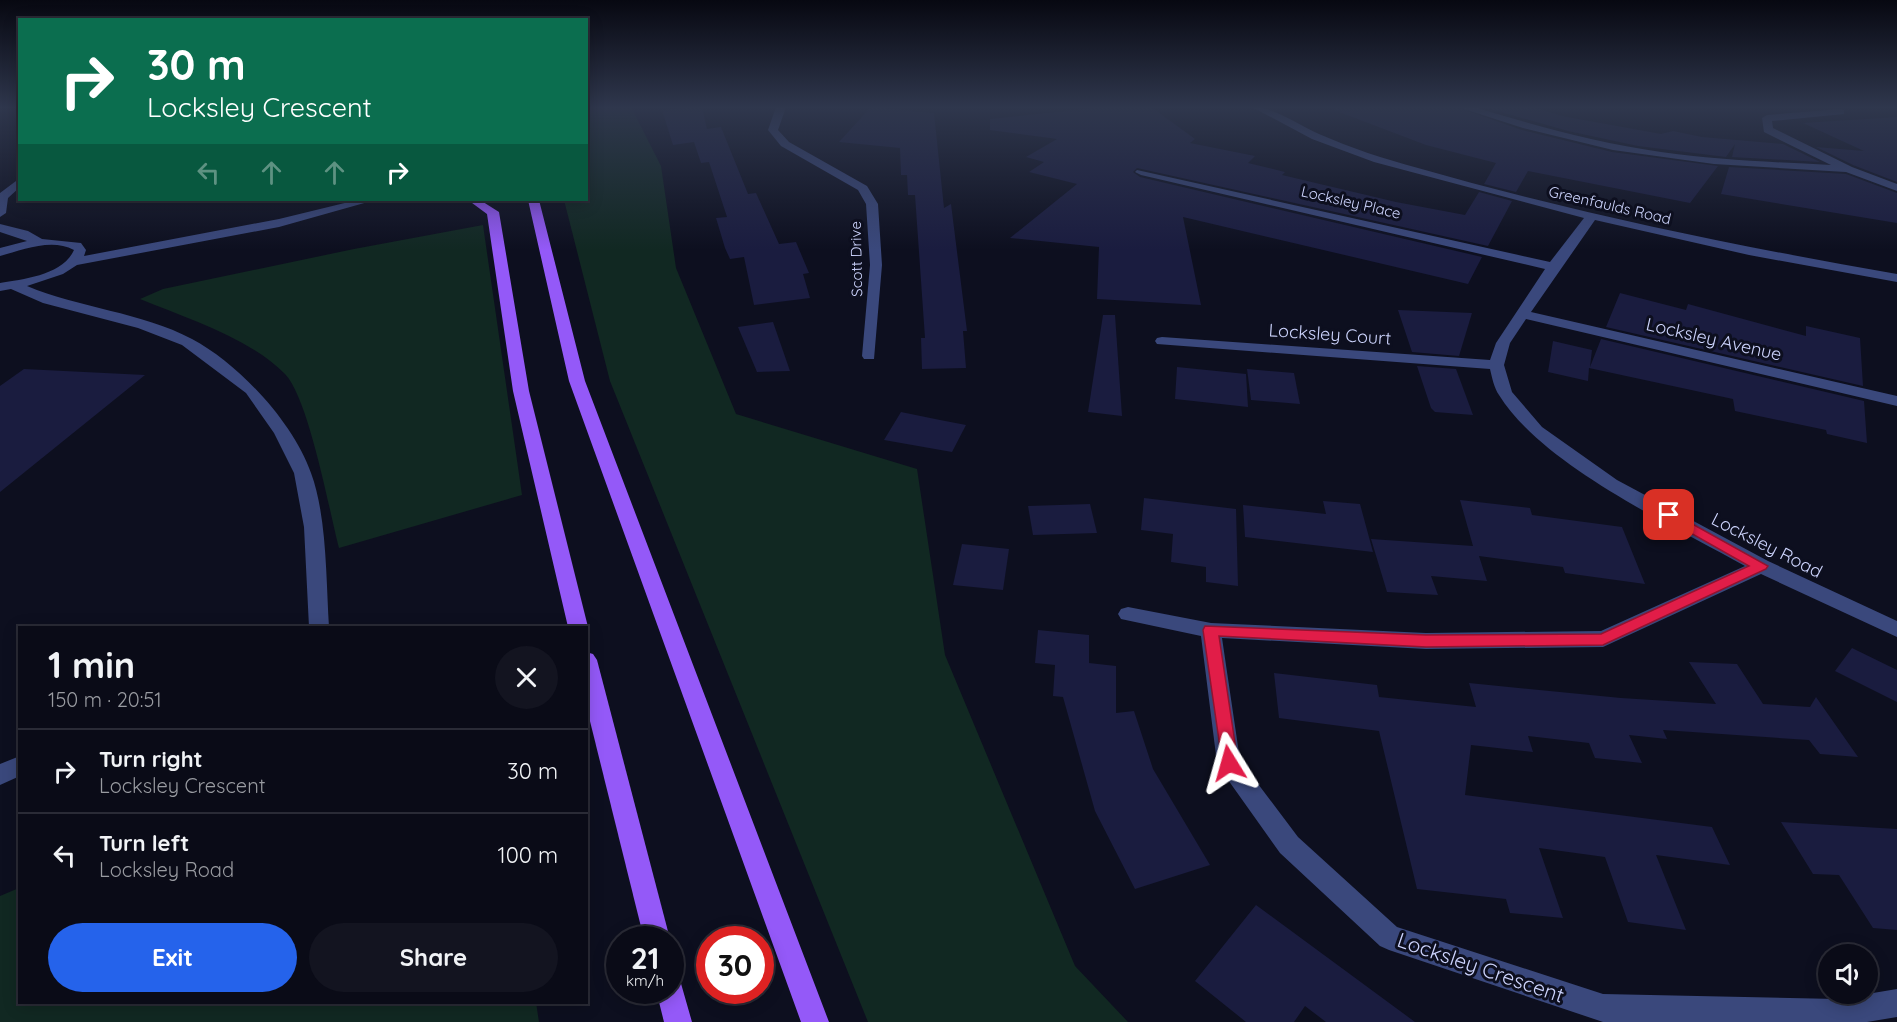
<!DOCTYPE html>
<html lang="en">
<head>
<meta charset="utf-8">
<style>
	:root { --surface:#0a0b17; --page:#131420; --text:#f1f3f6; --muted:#999ba1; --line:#2a2b36; --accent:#2563eb }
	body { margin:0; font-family:Quicksand,sans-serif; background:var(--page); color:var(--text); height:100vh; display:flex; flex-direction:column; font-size:22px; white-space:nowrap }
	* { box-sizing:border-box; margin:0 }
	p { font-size:20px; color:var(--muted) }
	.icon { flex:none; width:33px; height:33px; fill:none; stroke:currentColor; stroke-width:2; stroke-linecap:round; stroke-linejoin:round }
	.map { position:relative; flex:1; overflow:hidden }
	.drawer { position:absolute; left:18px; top:626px; width:570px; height:378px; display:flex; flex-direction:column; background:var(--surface); border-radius:0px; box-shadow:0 3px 15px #0003,0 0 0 2px var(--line) }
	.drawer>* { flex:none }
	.hud { position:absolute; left:18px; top:18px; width:570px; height:183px; border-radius:0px; box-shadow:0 3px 15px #0003,0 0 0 2px var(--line); background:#0b6e4f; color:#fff; overflow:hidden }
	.fabs { position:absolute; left:1818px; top:944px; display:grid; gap:12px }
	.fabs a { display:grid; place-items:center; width:60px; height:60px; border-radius:50%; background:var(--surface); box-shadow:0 3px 15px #0003,0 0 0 2px var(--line); font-size:30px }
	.speed { position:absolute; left:606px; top:926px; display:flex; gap:12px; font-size:30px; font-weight:700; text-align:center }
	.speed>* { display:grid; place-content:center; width:78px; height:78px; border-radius:50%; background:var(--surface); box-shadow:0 3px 15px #0003,0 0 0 2px var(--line); line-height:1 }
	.speed small { font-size:15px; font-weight:400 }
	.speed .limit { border:9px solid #d22; background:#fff; color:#111 }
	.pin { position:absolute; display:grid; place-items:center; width:51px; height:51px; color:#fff; margin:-26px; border-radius:12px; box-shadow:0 3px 9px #0006 }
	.me { position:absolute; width:66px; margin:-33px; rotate:352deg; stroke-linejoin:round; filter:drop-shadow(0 0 4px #0008) }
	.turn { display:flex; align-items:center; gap:21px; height:126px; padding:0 30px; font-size:27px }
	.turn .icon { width:78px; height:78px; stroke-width:2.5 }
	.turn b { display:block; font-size:42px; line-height:51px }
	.lanes { display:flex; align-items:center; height:57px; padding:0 30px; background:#0003; justify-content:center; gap:30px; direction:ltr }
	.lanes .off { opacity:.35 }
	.round { display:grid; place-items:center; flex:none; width:63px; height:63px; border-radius:32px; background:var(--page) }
	.summary { display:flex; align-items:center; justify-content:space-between; height:102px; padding:0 30px }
	h1 { font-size:36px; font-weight:700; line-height:45px }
	.action { display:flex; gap:12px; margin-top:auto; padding:12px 30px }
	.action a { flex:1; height:69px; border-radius:36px; background:var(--accent); color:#fff; font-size:24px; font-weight:700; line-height:69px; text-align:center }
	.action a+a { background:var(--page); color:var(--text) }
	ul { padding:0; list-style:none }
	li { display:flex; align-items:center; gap:18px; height:84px; padding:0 30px; border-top:2px solid var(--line) }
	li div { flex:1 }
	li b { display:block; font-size:22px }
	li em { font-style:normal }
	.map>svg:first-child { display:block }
</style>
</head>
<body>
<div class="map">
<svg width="1897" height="1022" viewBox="0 0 1897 1022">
	<rect width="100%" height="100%" fill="#0d0f1f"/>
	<g fill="#112822">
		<path d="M587 107H631L661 166 676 268 736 414 917 469 945 655 1075 966 1128 1022H868L610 381 564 200H586Z"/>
		<path d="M483 225 522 495 339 548C329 510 309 399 285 374 250 338 186 318 140 299L163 289 354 249Z"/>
		<path d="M19 888 20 1002H536L539 1022H0V896Z"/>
	</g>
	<g fill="#1a1c3f">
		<path d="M702 107 707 129 721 127 748 194 756 193 779 244 796 242 809 273 803 274 810 298 754 305 744 257 730 259 725 248 716 218 727 217 709 162 701 163 694 142 673 145 662 110Z"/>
		<path d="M871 107 934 113 944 208 951 204 967 331H963L966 368 922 369 921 338H925L915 195H908L907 175H901L900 148 839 142Z"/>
		<path d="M1103 107H1151L1195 139 1190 143 1255 156 1248 163 1285 172 1282 175 1396 202 1465 215 1479 192 1512 201 1488 246 1137 168 1133 172 1140 177 1482 257 1468 284 1183 217 1201 305 1097 299 1099 247 1010 238 1077 184 1029 172 1044 162 1026 157 1057 139 990 130V119Z"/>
		<path d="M1335 107H1456L1522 130 1612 152 1718 166 1690 203 1528 171 1516 192 1484 184 1496 163 1426 145 1334 110Z"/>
		<path d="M1483 107H1533L1562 116 1661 134 1673 131 1702 137 1783 144 1820 162 1732 157 1735 144 1726 157 1638 146 1568 131Z"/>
		<path d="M1897 117V182L1853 165 1816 147 1864 151 1803 123Z"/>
		<path d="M1729 167 1846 174 1897 193V223L1721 194Z"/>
		<path d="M1620 293 1686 310 1688 304 1806 336V326L1860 338 1863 386 1606 327Z"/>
		<path d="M1398 310 1472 313 1459 356 1412 352Z"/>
		<path d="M1103 315H1115L1122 416 1088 412Z"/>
		<path d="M773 322 790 371 757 372 738 327Z"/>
		<path d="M1601 339 1864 401 1867 443 1827 434 1826 430 1735 411 1733 399 1589 368 1588 381 1548 372 1553 341 1592 350 1590 367Z"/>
		<path d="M1417 366 1456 369 1473 415 1435 412 1431 408Z"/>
		<path d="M1177 367 1246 374 1248 407 1175 399Z"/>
		<path d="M24 369 145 375 0 492V386Z"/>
		<path d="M1247 369 1294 373 1300 404 1251 400Z"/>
		<path d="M901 412 940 420 966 425 952 452 884 440Z"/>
		<path d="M1144 498 1236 509 1238 586 1206 582V567L1171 562 1173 534 1141 530Z"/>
		<path d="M1460 500 1530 508 1532 515 1622 527 1645 584 1565 573 1563 567 1479 556 1487 581 1431 576 1438 595 1387 592 1371 539 1473 546Z"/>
		<path d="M1323 501 1360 504 1373 552 1245 537 1243 505 1326 514Z"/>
		<path d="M1090 504 1097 533 1033 535 1028 506Z"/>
		<path d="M962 544 1009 549 1003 590 953 585Z"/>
		<path d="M1038 630 1089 635V663L1116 666V713L1134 711 1153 769 1210 865 1135 889 1095 811 1063 697 1053 696 1055 665 1035 663Z"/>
		<path d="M1852 648 1897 670V702L1835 671Z"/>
		<path d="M1689 662 1737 664 1763 704 1810 707 1816 697 1858 757 1820 754 1809 740 1663 730 1667 739 1629 735 1642 763 1595 758 1589 743 1528 736 1533 752 1471 745 1465 795 1712 827 1730 865 1656 855 1686 930 1628 922 1605 857 1539 848 1563 918 1510 913 1506 899 1417 889 1379 731 1279 718 1274 673 1377 685 1379 697 1476 707 1469 683 1621 698 1716 704Z"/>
		<path d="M1781 822 1897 829V930L1873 928 1839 875 1813 874Z"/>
		<path d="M1256 905 1415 1022H1326L1305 1006 1294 1022H1246L1195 981Z"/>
	</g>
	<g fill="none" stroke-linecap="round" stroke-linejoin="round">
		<g fill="#3a487c" fill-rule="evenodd">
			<path d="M776 107H786L778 130 789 142 867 186 878 204 882 265 874 359H864L862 356 870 265 866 204 858 190 781 146 768 130Z"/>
			<path d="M1252 107C1275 107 1298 125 1319 134 1351 148 1384 159 1418 168 1575 213 1736 246 1897 274V282L1749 255 1595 220 1531 312 1897 396V406L1526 319 1510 343 1504 365 1512 392 1542 427 1617 480 1768 561 1897 621V637L1761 574 1603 647 1426 649 1222 638 1240 760 1298 837 1397 927 1603 994 1837 999 1897 989V1017L1867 1022H1603L1389 950 1380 946 1280 853 1221 770 1217 763 1201 636 1121 619 1118 614 1121 609 1128 607 1211 623 1426 633 1601 631 1745 566C1672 525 1543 466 1499 395 1494 388 1492 377 1490 369L1157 344 1155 341 1157 338 1162 337 1490 360 1496 343 1545 269 1141 175 1135 172 1137 170 1550 262 1584 218 1374 162 1312 139Z"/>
			<path d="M1458 107H1474C1536 126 1598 143 1661 152 1718 160 1774 162 1831 165L1764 132 1762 118 1767 115 1841 109 1844 110V114L1772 121 1773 128 1852 167 1897 184V191L1846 172 1714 164 1613 150 1523 128Z"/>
			<path d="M20 178V187L8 198 6 213 0 217V193Z"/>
			<path d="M357 200H375L279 227 77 265 63 274 27 286C79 308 141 312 192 339 239 364 293 422 311 473 327 516 326 580 329 627H309L304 527 294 473 274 433 246 393 182 345 138 328 43 303 11 289 0 291V283C24 279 63 275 74 250 51 238 23 250 0 256V248L27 241 0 232V224L28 231 42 239 81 243 86 250 84 256 279 219Z"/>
			<path d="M20 756V776L0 785V764Z"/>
		</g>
		<g fill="#9459f8" fill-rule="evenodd">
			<path d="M468 200H480L499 212 529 391 588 627 586 630V627H568L513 391 487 214Z"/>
			<path d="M528 200H539L585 381 829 1022H801L569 381Z"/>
			<path d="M586 652 593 654 597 660 670 939H644L586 705Z"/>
			<path d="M670 976 680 980 692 1022H664L656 990H670Z"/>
		</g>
	</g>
	<linearGradient id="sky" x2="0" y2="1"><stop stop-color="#070811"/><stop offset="0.43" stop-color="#2f374d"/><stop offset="1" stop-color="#2f374d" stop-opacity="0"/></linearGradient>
	<rect width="1897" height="250" fill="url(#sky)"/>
	<path fill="#e11d48" stroke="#92132f" stroke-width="1.5" d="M1669 511 1768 566 1766 569 1603 645 1426 647 1219 636 1238 763 1235 768 1229 770 1223 768 1203 630 1205 626 1426 635 1601 634 1749 566 1664 518 1662 515Z"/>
	<g text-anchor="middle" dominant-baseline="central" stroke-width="6" stroke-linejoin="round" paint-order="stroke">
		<g font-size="15" fill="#cdd4fd" stroke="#0d0f1f">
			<text transform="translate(1351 202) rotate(13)">Locksley Place</text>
			<text transform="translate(1610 205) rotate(13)">Greenfaulds Road</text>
			<text transform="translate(856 259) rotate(-91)">Scott Drive</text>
		</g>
		<g font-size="18" fill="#cdd4fd" stroke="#0d0f1f">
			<text transform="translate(1330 334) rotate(4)">Locksley Court</text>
			<text transform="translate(1714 339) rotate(13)">Locksley Avenue</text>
			<text transform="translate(1767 545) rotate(27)">Locksley Road</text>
		</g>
		<g font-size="21" fill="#cdd4fd" stroke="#0d0f1f">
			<text transform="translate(1481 967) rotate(19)">Locksley Crescent</text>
		</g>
	</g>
</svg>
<div class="fabs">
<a><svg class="icon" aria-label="sound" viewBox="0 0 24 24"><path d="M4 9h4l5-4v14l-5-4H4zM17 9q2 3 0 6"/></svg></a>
</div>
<div class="speed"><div>21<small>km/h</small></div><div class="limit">30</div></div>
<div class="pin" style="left:1669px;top:515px;background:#d93025"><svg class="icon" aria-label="arrive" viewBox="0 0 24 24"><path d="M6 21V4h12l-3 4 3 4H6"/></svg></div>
<svg class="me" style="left:1229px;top:763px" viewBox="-20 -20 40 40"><path d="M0-17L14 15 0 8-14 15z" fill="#e11d48" stroke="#fff" stroke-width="4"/></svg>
<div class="hud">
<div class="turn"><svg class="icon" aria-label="right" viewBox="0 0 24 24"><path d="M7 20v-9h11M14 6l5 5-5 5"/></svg><div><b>30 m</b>Locksley Crescent</div></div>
<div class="lanes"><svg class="icon off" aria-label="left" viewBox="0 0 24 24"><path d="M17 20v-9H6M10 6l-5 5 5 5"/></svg><svg class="icon off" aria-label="ahead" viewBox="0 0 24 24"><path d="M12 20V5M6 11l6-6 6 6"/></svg><svg class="icon off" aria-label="ahead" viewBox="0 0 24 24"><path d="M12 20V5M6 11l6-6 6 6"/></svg><svg class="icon" aria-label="right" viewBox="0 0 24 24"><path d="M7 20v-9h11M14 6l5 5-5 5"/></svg></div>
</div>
<section class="drawer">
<div class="summary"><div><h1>1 min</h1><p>150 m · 20:51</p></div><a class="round"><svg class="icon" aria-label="close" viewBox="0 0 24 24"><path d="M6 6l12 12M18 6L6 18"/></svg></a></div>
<ul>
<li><svg class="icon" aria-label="right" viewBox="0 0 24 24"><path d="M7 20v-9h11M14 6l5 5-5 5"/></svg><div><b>Turn right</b><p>Locksley Crescent</p></div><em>30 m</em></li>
<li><svg class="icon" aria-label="left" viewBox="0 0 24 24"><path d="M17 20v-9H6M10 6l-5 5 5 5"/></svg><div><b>Turn left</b><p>Locksley Road</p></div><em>100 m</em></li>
</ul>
<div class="action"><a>Exit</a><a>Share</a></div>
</section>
</div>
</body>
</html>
